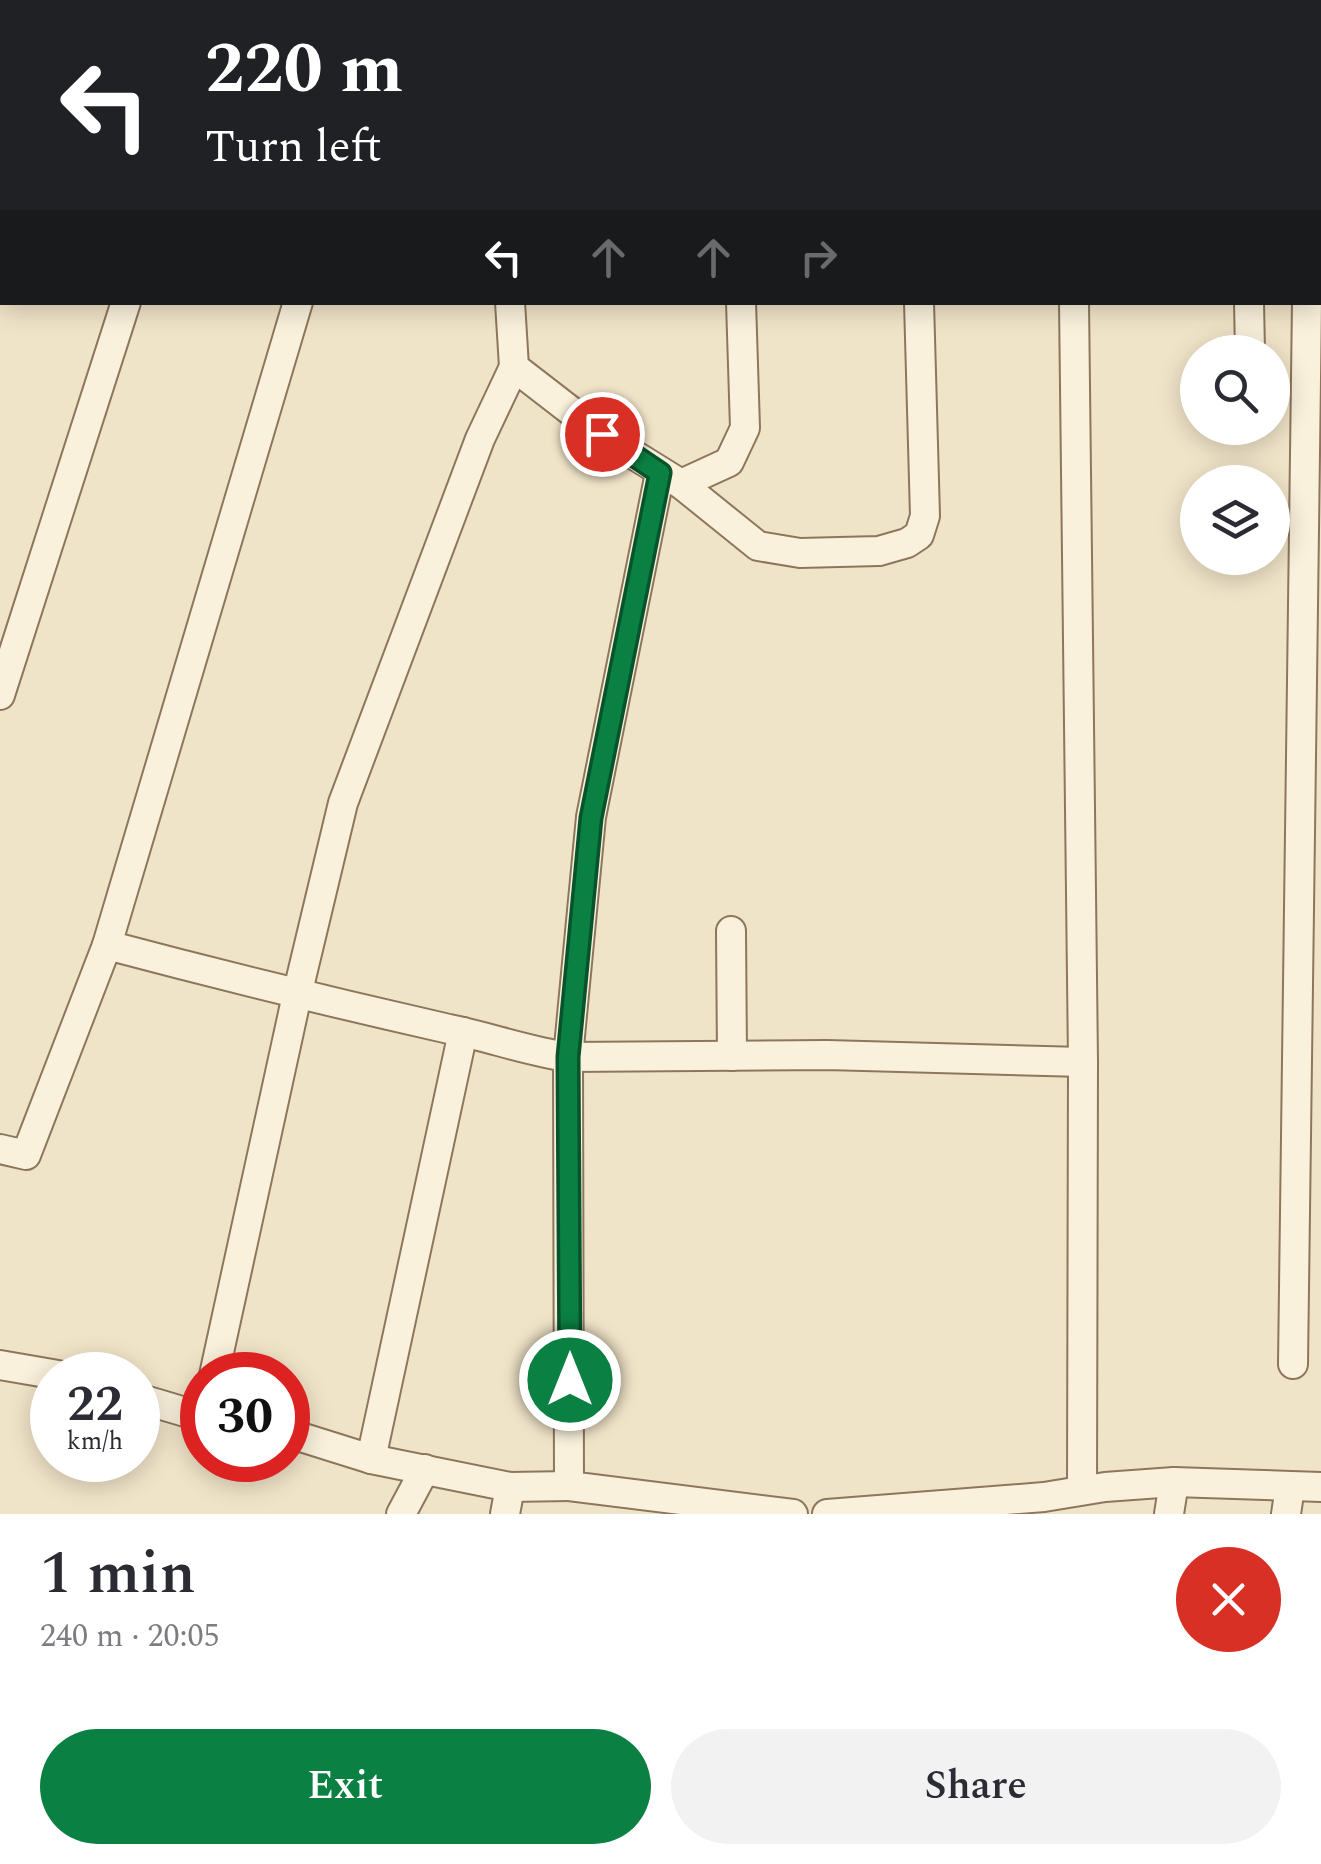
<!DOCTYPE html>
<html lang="en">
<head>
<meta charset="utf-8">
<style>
	:root { --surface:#fff; --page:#f2f2f3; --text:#2b2b33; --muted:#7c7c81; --accent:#0b8043 }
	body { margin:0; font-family:Spectral,serif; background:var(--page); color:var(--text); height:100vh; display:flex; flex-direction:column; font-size:38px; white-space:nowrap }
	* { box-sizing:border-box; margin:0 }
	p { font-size:32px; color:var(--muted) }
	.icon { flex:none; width:55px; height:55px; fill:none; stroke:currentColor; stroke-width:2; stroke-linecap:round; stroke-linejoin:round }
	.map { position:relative; height:1514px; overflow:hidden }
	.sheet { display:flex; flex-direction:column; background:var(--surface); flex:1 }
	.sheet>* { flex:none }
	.top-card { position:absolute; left:0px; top:0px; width:1322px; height:305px; box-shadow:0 5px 25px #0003; background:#202124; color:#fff; overflow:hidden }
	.buttons { position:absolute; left:1180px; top:335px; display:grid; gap:20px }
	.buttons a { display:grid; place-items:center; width:110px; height:110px; border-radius:50%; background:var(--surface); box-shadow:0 5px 25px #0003; font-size:50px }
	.speed { position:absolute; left:30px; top:1352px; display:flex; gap:20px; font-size:50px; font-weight:700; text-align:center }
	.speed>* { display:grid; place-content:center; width:130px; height:130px; border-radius:50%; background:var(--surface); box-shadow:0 5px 25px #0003; line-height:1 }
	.speed small { font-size:25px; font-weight:400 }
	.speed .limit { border:15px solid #d22; background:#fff; color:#111 }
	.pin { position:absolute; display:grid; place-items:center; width:85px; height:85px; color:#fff; margin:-42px; border:5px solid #fff; border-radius:50%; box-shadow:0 2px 10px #0007 }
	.me { position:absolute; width:110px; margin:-55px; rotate:0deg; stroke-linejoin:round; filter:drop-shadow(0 0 8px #0008) }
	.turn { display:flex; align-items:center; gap:35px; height:210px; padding:0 40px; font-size:45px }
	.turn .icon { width:130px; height:130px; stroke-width:2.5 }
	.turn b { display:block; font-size:70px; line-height:85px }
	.lanes { display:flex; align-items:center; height:95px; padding:0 40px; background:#0003; justify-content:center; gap:50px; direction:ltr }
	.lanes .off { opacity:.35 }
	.round { display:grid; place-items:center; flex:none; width:105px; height:105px; border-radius:52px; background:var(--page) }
	.headline { display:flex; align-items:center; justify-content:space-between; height:170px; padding:0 40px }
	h1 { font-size:60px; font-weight:600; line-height:75px }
	.primary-button { display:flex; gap:20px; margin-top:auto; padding:20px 40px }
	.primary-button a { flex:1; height:115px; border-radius:60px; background:var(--accent); color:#fff; font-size:40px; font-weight:600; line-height:115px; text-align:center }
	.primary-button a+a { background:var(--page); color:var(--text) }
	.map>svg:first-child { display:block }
</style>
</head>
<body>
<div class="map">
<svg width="1321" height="1514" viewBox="0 0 1321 1514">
	<rect width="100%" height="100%" fill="#f0e4c8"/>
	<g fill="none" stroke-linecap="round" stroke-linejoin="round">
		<g stroke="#8d765c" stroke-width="32">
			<g id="minor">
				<path d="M1071 0V2"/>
				<path d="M1244 0V2"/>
				<path d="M186 2 187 0"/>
				<path d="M842 2 901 0"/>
				<path d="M1313 2V0"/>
				<path d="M0 102 2 103"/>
				<path d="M510 302 514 367 602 435 681 484 758 546 800 553 879 551 907 543 919 535 925 516 919 302"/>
				<path d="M1074 302 1083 1062 1082 1490"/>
				<path d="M1249 302 1250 352"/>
				<path d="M660 473 591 817 568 1057 827 1055 1083 1062"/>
				<path d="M681 484 729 462 745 428 741 302"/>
				<path d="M0 695 126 302"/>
				<path d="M731 931 732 1056"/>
				<path d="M107 945C220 975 334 1003 449 1029 489 1037 527 1051 568 1057L569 1486 793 1514"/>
				<path d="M0 1149 26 1155 107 945 298 302"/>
				<path d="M1293 1364 1307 302"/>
				<path d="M0 1365 58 1375"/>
				<path d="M214 1375 297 995 343 803 480 439 514 367"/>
				<path d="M138 1398 202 1417"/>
				<path d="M288 1433 371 1459 463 1032"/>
				<path d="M371 1459 510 1487 569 1486"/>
				<path d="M401 1514 425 1469"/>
				<path d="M505 1514 510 1487"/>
				<path d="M827 1514 1044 1497 1105 1487 1174 1482 1321 1487"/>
				<path d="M1169 1514 1174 1482"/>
				<path d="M1286 1514 1290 1487"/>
			</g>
		</g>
		<use href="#minor" stroke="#faf1dc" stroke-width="28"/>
	</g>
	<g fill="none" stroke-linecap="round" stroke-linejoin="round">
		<g stroke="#07532c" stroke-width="25">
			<path id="route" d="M570 1380 568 1057 591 818 660 473 602 434"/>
		</g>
		<use href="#route" stroke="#0b8043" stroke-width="18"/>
	</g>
</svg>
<div class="buttons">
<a><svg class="icon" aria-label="search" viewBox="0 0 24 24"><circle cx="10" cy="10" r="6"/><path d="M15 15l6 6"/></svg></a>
<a><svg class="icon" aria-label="layers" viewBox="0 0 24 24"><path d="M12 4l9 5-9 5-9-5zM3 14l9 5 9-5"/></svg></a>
</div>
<div class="speed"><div>22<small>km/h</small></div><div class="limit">30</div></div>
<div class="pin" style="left:602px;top:434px;background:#d93025"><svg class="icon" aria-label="arrive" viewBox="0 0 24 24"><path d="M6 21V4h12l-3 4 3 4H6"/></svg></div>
<svg class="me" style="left:570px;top:1380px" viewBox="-20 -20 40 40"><circle r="17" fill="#0b8043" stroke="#fff" stroke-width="3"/><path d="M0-11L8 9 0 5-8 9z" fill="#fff"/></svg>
<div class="top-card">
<div class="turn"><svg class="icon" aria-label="left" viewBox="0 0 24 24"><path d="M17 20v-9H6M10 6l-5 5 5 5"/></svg><div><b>220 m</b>Turn left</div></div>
<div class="lanes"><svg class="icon" aria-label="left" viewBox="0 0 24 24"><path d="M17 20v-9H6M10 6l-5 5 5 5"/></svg><svg class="icon off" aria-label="ahead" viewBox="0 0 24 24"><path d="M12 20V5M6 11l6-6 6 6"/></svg><svg class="icon off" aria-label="ahead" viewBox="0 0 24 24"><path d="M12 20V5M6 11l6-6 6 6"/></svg><svg class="icon off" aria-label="right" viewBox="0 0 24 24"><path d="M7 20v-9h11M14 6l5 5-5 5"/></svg></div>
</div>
</div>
<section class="sheet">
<div class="headline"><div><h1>1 min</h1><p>240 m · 20:05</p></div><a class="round" style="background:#d93025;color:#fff"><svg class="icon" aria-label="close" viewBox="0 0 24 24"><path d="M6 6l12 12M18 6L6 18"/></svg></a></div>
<div class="primary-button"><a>Exit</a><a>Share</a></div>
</section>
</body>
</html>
